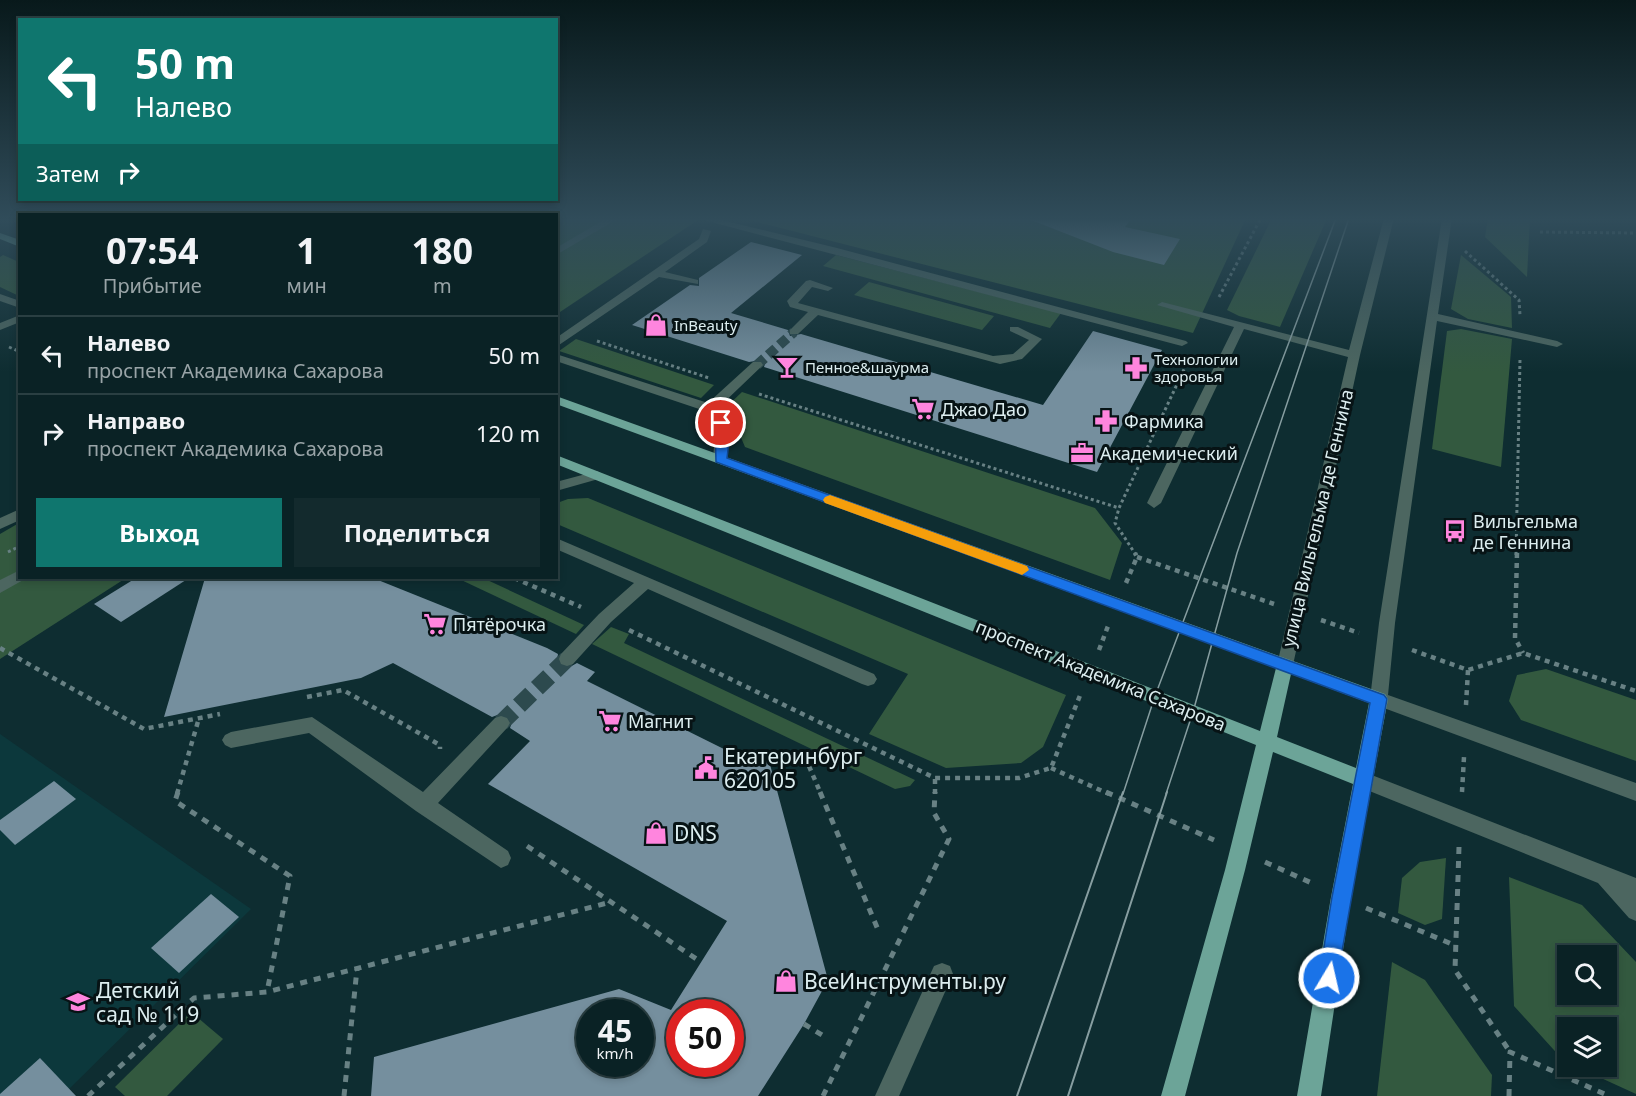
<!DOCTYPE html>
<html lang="ru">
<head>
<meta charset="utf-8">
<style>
	:root { --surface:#0a2225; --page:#132a2d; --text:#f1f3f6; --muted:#99a4a7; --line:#2a3f42; --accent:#0f766e }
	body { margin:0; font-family:"Noto Sans",sans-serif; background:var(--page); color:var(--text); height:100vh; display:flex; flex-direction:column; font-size:22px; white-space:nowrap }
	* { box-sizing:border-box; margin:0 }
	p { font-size:20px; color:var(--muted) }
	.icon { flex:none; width:33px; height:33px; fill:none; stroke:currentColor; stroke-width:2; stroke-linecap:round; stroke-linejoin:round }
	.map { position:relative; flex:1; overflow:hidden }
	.drawer { position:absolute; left:18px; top:213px; width:540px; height:366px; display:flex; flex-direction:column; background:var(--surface); border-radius:0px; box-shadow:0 3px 9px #0003,0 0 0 2px var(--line) }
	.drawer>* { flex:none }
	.top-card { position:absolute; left:18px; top:18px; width:540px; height:183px; border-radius:0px; box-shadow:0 3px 9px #0003,0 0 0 2px var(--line); background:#0f766e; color:#fff; overflow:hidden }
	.buttons { position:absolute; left:1557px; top:945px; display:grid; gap:12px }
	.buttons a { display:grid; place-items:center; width:60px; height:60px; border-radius:0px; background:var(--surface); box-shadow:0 3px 9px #0003,0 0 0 2px var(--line); font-size:30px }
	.speed { position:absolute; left:576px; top:999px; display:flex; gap:12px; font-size:30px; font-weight:700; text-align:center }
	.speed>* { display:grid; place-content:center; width:78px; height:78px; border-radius:50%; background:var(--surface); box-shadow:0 3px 9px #0003,0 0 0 2px var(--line); line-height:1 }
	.speed small { font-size:15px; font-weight:400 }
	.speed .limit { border:9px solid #d22; background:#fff; color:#111 }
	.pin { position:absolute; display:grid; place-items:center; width:51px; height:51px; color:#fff; margin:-26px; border:3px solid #fff; border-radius:50%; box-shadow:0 2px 6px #0007 }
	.me { position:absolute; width:66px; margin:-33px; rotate:9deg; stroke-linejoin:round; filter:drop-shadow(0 0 4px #0008) }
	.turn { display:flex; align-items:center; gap:21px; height:126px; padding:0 18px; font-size:27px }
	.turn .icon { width:78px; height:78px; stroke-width:2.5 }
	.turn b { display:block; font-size:42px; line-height:51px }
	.then { display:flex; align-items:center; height:57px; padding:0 18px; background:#0003; gap:12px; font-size:22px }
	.eta { display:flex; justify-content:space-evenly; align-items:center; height:102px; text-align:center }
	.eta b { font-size:36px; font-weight:700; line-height:42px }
	.primary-button { display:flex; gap:12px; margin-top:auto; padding:12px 18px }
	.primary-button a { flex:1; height:69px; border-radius:0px; background:var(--accent); color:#fff; font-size:24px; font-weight:700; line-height:69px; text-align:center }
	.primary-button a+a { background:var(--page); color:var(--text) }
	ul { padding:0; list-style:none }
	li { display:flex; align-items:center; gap:18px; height:78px; padding:0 18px; border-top:2px solid var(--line) }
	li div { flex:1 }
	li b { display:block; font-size:22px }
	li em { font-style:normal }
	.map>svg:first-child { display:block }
</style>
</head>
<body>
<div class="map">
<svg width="1636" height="1096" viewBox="0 0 1636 1096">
	<rect width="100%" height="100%" fill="#0e2d31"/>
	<path fill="#0c383c" d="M0 734 251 909 62 1096H0Z"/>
	<g fill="#33593f" fill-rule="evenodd">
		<path d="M556 218H691L698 220 557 314Z"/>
		<path d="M741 218H1246L1193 333Z"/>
		<path d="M1272 218H1327L1280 327 1239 316 1227 310Z"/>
		<path d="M1488 218H1530L1527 277 1485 237Z"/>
		<path d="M3 255 19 262V296L0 287V257Z"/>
		<path d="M836 255 1061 313 1050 328 823 266Z"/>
		<path d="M1461 255 1511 297 1512 328 1468 319 1451 309Z"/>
		<path d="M869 282 994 316 982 330 854 295Z"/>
		<path d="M1461 329 1512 339 1501 467 1432 449 1447 331Z"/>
		<path d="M576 339 714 385 701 398 559 351Z"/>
		<path d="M742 392 1095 508 1122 543 1110 580 745 447 734 421 723 410Z"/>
		<path d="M588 498 1066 695 1043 747 1021 763 946 768 869 734 908 674 557 524V503L568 499Z"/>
		<path d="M19 523 20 578H126L0 659V534Z"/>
		<path d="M457 578H483L584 625 576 634Z"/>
		<path d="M611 627 629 634 624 643 915 780 910 786 895 789 592 644Z"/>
		<path d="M1546 669 1636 700V761L1521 720 1509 701 1517 675Z"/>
		<path d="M1446 858 1442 919 1425 925 1398 913 1402 878 1420 862Z"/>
		<path d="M1509 877 1582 905 1636 962V1094L1577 1067 1606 1066V1028H1568L1567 1062 1563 1060 1514 1006ZM1568 956H1606V994H1568Z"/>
		<path d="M1392 962 1425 980 1492 1075 1491 1096H1377Z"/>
		<path d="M191 1012 223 1039 167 1096H125L115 1087Z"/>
	</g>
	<g fill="#758f9e" fill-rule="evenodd">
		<path d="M1032 218H1132L1125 227 1180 239 1164 265 1113 252 1031 220Z"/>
		<path d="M751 242 802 255 731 313 788 330 790 336 801 334 1043 405 1093 331 1162 350 1097 472 764 367 765 364 761 360 749 362 632 325 690 285 699 286V278Z"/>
		<path d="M136 578H189L121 622 94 604Z"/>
		<path d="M205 578H373L547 648 558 654 557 660 560 666 568 668 577 663 595 672 587 681 746 760 768 757 828 980 804 1024 758 1096H371L374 1057 619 989 671 1010 727 921 488 784 530 741 510 728 512 722 508 716 500 714 492 717 393 663 361 678 164 717ZM590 1012H640V1064H590ZM680 1012H730V1064H680Z"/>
		<path d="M54 781 76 799 15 845 0 830V820Z"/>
		<path d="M211 894 239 917 179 973 151 948Z"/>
		<path d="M40 1058 76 1096H0V1094Z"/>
	</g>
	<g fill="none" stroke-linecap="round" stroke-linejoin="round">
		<path stroke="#2d4a4e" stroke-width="10" stroke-dasharray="10 5" stroke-linecap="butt" d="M757 365 794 332"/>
		<path stroke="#2d4a4e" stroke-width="17" stroke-dasharray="17 8" stroke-linecap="butt" d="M501 723 567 659"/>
		<g stroke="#688184" stroke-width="3" stroke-dasharray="3 3" stroke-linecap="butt">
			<path d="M1540 232 1636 233"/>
			<path d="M1465 251 1519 300 1520 315"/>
			<path d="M1219 297 1261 218"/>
			<path d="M597 341 709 378"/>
			<path d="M9 347 20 352"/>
			<path d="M759 394 1119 508"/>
			<path d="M8 552 20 546"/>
			<path d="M1136 555 1115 523 1119 508 1187 363"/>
			<path d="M1516 555 1520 359"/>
		</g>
		<g stroke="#688184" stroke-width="4.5" stroke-dasharray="5 5" stroke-linecap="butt">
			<path d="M1517 553 1515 638 1523 653"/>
			<path d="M1137 557 1274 604"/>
			<path d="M514 578 581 607"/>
			<path d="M1126 583 1137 557 1135 553"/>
			<path d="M1321 620 1359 633"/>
			<path d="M629 630 935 778H1019L1051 768 1081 693"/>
			<path d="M0 648 144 729 220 714"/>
			<path d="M1099 650 1108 626"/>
			<path d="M1412 650 1468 670 1523 653 1636 691"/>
			<path d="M307 697 343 690 440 745V749"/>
			<path d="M1466 705 1468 670"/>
			<path d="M805 757 821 794"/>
			<path d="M1051 768 1109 794"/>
			<path d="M1462 792 1464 757"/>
			<path d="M177 794 199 718"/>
			<path d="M935 794V778"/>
		</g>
		<g stroke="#688184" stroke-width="5" stroke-dasharray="7 7" stroke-linecap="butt">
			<path d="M178 792 175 801 290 876 267 992"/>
			<path d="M820 792 879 932"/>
			<path d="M1106 792 1214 840"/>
			<path d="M527 846 701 962"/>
			<path d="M1459 847 1455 970 1510 1052"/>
			<path d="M1265 862 1316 885"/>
			<path d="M1366 908 1454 945"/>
			<path d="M804 1024 827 1038"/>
			<path d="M88 1096 194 998 267 992 607 903"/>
			<path d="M344 1096 357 969"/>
			<path d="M823 1096 949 839 934 813 935 792"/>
			<path d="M1509 1096 1510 1052 1609 1096"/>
		</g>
		<g fill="#4c6660" fill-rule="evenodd">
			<path d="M607 218H619L556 255V248Z"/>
			<path d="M696 218H713L837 248 1186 341 1188 343 1182 346 1178 345Z"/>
			<path d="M1384 218H1394L1360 355 1293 665 1291 670 1285 672 1279 670 1277 665 1348 357 1244 329 1161 503 1154 508 1147 503 1234 327 1157 305 1162 302 1349 350Z"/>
			<path d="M1442 218H1452L1438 314 1557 341 1563 344 1557 347 1437 321 1395 623 1388 695 1636 783V801L1373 704 1370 699 1379 623Z"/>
			<path d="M703 229 711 231 707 242 665 272 698 280V284L659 277 556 347V338L699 239Z"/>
			<path d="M810 280 833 288 828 291 812 287 798 303 993 356 1013 354 1029 340 1010 331V327H1018L1042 339 1022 359 1000 364 818 315 798 334H790V330L808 312 790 307 787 301 806 281Z"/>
			<path d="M0 294 20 301V308L0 301Z"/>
			<path d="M20 315V322L0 330V323Z"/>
			<path d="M556 354 708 403 753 362H761L763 365 717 409C728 426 729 440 727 460L720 464 713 460 715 432 705 411 556 361Z"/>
			<path d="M597 471 604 475 602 478 556 491V482Z"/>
			<path d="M20 509V520L0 529V518Z"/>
			<path d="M556 538 874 674 877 679 874 684 868 686 862 684 648 589 611 622 573 664 567 666 561 664 559 659 561 654 599 614 634 583 556 549Z"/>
			<path d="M20 570V578L25 579 0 593V580Z"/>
			<path d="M501 716 507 718 510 723 507 728 438 803 508 851 511 858 508 865 501 868 416 811 309 733 231 748 225 745 222 740 225 735 231 732 312 717 423 792 495 718Z"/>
			<path d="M1364 772 1636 878V921L1629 918 1598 883 1357 786 1355 780 1357 774Z"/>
			<path d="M942 963 950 966 953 974 899 1096H875L934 966Z"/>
		</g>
		<g fill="#6ca498" fill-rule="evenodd">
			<path d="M0 233 20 240V247L0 239Z"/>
			<path d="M556 396 1385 694 1388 699 1351 897 1321 1096H1297L1331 897 1353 784 1273 752 1245 870 1185 1096H1161L1225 870 1256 745 556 464V455L1260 731 1276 668 556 404ZM1291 674 1369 703 1356 768 1277 737Z"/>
		</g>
		<g stroke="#879ea1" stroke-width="1.5">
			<path d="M1123 794 1155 696 1336 218"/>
			<path d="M1166 794 1193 712 1237 553 1349 218"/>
		</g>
		<g stroke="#879ea1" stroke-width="2">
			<path d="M1017 1096 1123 792"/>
			<path d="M1068 1096 1167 792"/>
		</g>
	</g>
	<linearGradient id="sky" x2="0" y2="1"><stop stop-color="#08191b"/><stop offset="0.59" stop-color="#304c5a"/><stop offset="1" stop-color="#304c5a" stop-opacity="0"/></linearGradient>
	<rect width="1636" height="372" fill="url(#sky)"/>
	<path fill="#1a73e8" stroke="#114b97" stroke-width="1.5" d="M721 419 727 423 729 442 727 458 1384 695 1387 699 1336 985 1329 988 1322 985 1319 978 1332 897 1370 703 716 462 715 423Z"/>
	<path fill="#f59e0b" d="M830 495 1027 566 1029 570 1022 575 1017 573 825 503 823 500 825 497Z"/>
	<defs>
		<g id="shop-bare" transform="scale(1.8)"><path d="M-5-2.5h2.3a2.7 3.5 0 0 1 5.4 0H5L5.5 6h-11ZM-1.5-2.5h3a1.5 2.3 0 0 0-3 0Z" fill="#ff85de" stroke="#071315" stroke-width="2.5" paint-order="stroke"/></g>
		<g id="bar-bare" transform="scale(1.8)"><path d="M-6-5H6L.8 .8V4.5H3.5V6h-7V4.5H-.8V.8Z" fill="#ff85de" stroke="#071315" stroke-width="2.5" paint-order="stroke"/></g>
		<g id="pharmacy-bare" transform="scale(1.8)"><path d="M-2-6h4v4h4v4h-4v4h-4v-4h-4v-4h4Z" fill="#ff85de" stroke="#071315" stroke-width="2.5" paint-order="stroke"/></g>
		<g id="supermarket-bare" transform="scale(1.8)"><path d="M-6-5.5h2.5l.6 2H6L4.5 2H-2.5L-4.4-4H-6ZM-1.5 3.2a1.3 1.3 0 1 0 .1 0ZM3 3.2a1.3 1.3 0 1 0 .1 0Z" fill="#ff85de" stroke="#071315" stroke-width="2.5" paint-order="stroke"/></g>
		<g id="office-bare" transform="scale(1.8)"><path d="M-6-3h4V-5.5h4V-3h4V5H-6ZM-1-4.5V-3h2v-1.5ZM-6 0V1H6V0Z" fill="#ff85de" stroke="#071315" stroke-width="2.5" paint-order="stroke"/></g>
		<g id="bus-bare" transform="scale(1.8)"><path d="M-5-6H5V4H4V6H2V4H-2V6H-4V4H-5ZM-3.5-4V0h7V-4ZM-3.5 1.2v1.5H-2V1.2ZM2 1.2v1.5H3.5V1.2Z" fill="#ff85de" stroke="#071315" stroke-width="2.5" paint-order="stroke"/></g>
		<g id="civic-bare" transform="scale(1.8)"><path d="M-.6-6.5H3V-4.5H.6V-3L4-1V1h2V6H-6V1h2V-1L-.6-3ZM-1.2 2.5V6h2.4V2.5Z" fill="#ff85de" stroke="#071315" stroke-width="2.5" paint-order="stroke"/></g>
		<g id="school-bare" transform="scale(1.8)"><path d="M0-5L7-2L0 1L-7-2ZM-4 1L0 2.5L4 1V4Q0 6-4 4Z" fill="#ff85de" stroke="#071315" stroke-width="2.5" paint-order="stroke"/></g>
	</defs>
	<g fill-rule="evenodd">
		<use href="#shop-bare" x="656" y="325"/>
		<use href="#bar-bare" x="787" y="367"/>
		<use href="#pharmacy-bare" x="1136" y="368"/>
		<use href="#supermarket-bare" x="923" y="409"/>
		<use href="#pharmacy-bare" x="1106" y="421"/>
		<use href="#office-bare" x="1082" y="453"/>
		<use href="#bus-bare" x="1455" y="531"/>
		<use href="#supermarket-bare" x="435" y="624"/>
		<use href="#supermarket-bare" x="610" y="721"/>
		<use href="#civic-bare" x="706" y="768"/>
		<use href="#shop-bare" x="656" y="833"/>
		<use href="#shop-bare" x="786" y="981"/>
		<use href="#school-bare" x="78" y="1002"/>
	</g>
	<g text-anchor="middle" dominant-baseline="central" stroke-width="6" stroke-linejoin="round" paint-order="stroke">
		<g font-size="15" fill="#ddeef0" stroke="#071315" text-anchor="start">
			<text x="674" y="325">InBeauty</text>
			<text x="1154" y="359">Технологии<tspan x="1154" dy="17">здоровья</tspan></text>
			<text x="805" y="367">Пенное&amp;шаурма</text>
		</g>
		<g font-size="18" fill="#ddeef0" stroke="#071315" text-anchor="start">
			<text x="941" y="409">Джао Дао</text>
			<text x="1124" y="421">Фармика</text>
			<text x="1100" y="453">Академический</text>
			<text x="1473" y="521">Вильгельма<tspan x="1473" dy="21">де Геннина</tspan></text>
			<text x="453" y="624">Пятёрочка</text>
			<text x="628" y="721">Магнит</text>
		</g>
		<g font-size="18" fill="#ddeef0" stroke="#071315">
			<text transform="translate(1317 518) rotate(-77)">улица Вильгельма де Геннина</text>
			<text transform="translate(1101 675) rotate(22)">проспект Академика Сахарова</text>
		</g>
		<g font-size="21" fill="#ddeef0" stroke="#071315" text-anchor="start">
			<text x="724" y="756">Екатеринбург<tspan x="724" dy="24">620105</tspan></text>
			<text x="674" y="833">DNS</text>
			<text x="804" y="981">ВсеИнструменты.ру</text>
			<text x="96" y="990">Детский<tspan x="96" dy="24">сад № 119</tspan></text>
		</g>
	</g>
</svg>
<div class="buttons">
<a><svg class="icon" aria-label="search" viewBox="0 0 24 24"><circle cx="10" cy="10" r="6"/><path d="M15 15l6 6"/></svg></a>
<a><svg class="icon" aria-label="layers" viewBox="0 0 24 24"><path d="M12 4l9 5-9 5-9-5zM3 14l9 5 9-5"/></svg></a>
</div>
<div class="speed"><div>45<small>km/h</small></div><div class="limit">50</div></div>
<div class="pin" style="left:721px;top:423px;background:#d93025"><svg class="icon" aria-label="arrive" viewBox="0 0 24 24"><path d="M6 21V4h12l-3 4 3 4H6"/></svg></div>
<svg class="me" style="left:1329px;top:978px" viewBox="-20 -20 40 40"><circle r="17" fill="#1a73e8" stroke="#fff" stroke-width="3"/><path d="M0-11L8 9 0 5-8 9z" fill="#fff"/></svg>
<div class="top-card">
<div class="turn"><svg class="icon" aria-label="left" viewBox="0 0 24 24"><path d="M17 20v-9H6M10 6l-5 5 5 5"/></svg><div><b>50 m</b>Налево</div></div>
<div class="then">Затем<svg class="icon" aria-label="right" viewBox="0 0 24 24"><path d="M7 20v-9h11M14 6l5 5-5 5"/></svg></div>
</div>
<section class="drawer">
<div class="eta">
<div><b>07:54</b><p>Прибытие</p></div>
<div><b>1</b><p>мин</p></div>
<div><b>180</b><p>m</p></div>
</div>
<ul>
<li><svg class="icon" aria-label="left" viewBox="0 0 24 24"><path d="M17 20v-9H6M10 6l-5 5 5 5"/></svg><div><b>Налево</b><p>проспект Академика Сахарова</p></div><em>50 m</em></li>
<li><svg class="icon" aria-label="right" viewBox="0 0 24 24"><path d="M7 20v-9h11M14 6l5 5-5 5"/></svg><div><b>Направо</b><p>проспект Академика Сахарова</p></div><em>120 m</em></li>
</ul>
<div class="primary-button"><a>Выход</a><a>Поделиться</a></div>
</section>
</div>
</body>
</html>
